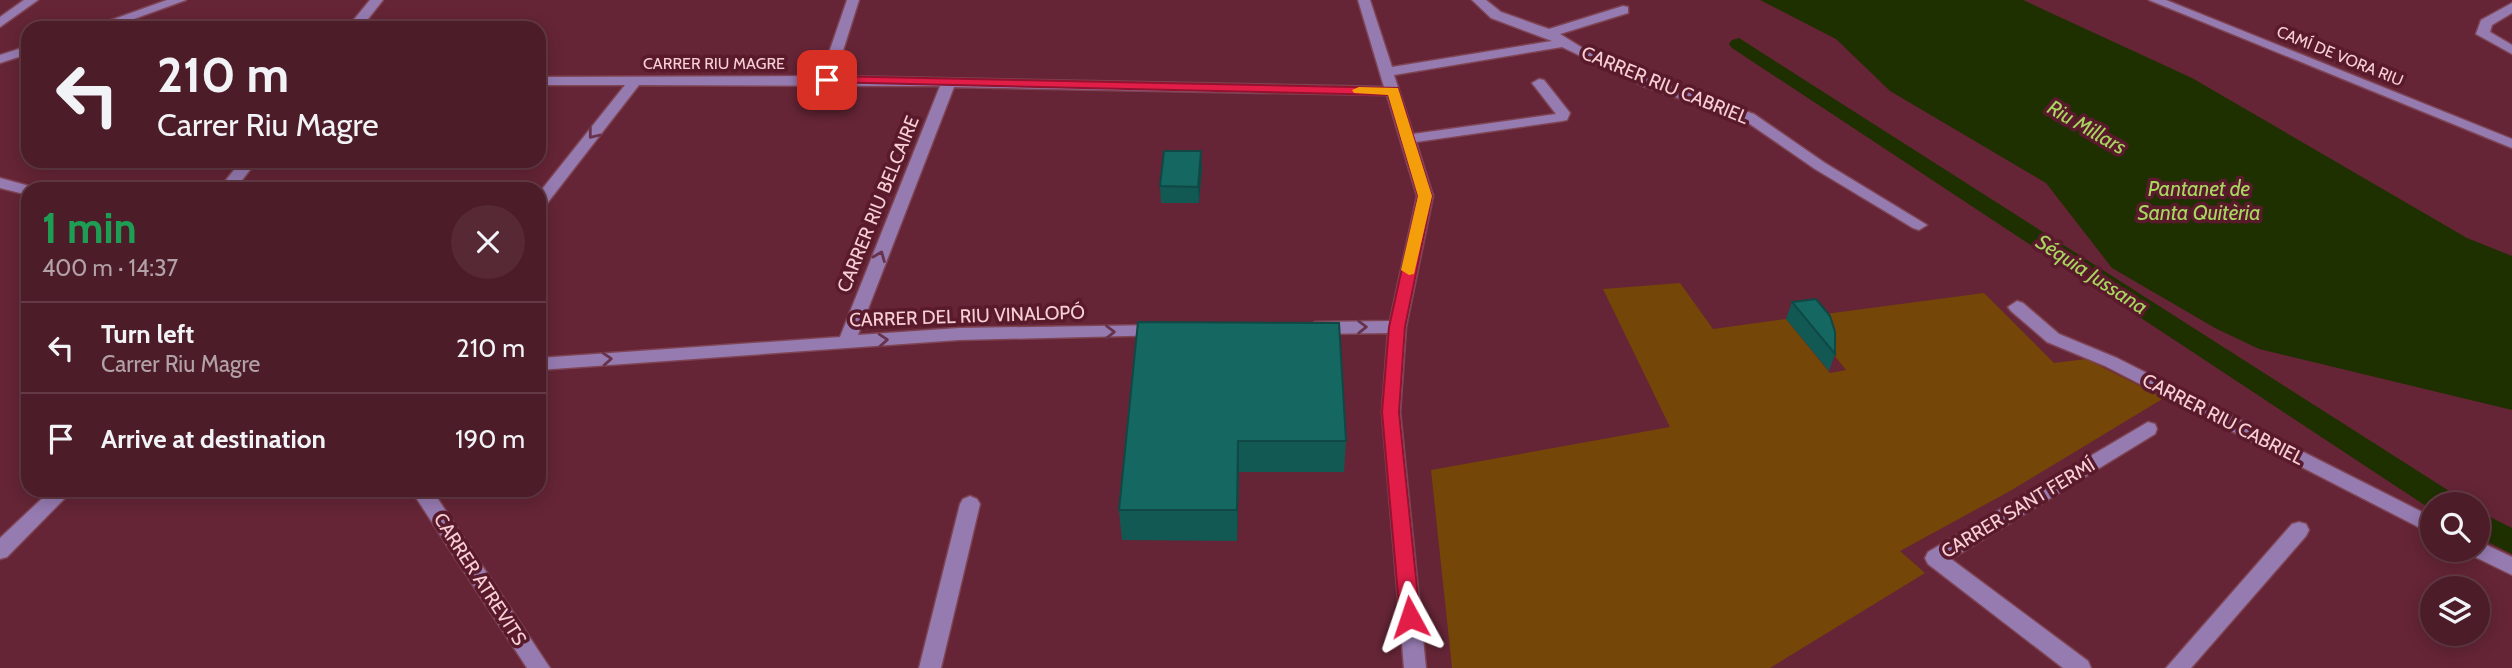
<!DOCTYPE html>
<html lang="en">
<head>
<meta charset="utf-8">
<style>
	:root { --surface:#4c1c28; --page:#562934; --text:#f1f3f6; --muted:#b2a1a8; --line:#633a45 }
	body { margin:0; font-family:Cabin,sans-serif; background:var(--page); color:var(--text); height:100vh; display:flex; flex-direction:column; font-size:26px; white-space:nowrap }
	* { box-sizing:border-box; margin:0 }
	p { font-size:23px; color:var(--muted) }
	.icon { flex:none; width:38px; height:38px; fill:none; stroke:currentColor; stroke-width:2; stroke-linecap:round; stroke-linejoin:round }
	.map { position:relative; flex:1; overflow:hidden }
	.side { position:absolute; left:21px; top:182px; width:525px; height:315px; display:flex; flex-direction:column; background:var(--surface); border-radius:21px; box-shadow:0 4px 18px #0003,0 0 0 2px var(--line) }
	.side>* { flex:none }
	.guide { position:absolute; left:21px; top:21px; width:525px; height:147px; border-radius:21px; box-shadow:0 4px 18px #0003,0 0 0 2px var(--line); background:#4c1c28; color:var(--text); overflow:hidden }
	.controls { position:absolute; left:2420px; top:492px; display:grid; gap:14px }
	.controls a { display:grid; place-items:center; width:70px; height:70px; border-radius:50%; background:var(--surface); box-shadow:0 4px 18px #0003,0 0 0 2px var(--line); font-size:35px }
	.pin { position:absolute; display:grid; place-items:center; width:60px; height:60px; color:#fff; margin:-30px; border-radius:14px; box-shadow:0 4px 10px #0006 }
	.me { position:absolute; width:77px; margin:-38px; rotate:355deg; stroke-linejoin:round; filter:drop-shadow(0 0 5px #0008) }
	.turn { display:flex; align-items:center; gap:24px; height:147px; padding:0 21px; font-size:32px }
	.turn .icon { width:91px; height:91px; stroke-width:2.5 }
	.turn b { display:block; font-size:49px; line-height:60px }
	.round { display:grid; place-items:center; flex:none; width:74px; height:74px; border-radius:37px; background:var(--page) }
	.summary { display:flex; align-items:center; justify-content:space-between; height:119px; padding:0 21px }
	h1 { font-size:42px; font-weight:700; line-height:52px; color:#1e9e55 }
	ul { padding:0; list-style:none }
	li { display:flex; align-items:center; gap:21px; height:91px; padding:0 21px; border-top:2px solid var(--line) }
	li div { flex:1 }
	li b { display:block; font-size:26px }
	li em { font-style:normal }
	.map>svg:first-child { display:block }
</style>
</head>
<body>
<div class="map">
<svg width="2512" height="668" viewBox="0 0 2512 668">
	<rect width="100%" height="100%" fill="#652536"/>
	<path fill="#744607" d="M1680 283 1713 329 1786 319 1830 373 1846 370 1829 349 1810 316 1984 293 2054 363 2086 359 2164 398 2010 491 1900 551 1925 573 1770 668H1452L1431 470 1670 427 1603 289Z"/>
	<path fill="#1f3000" d="M1760 0H2023L2192 78 2467 238 2512 256V410L2259 349 2215 328 2112 268 2046 183 1890 91 1836 39Z"/>
	<g fill="none" stroke-linecap="round" stroke-linejoin="round">
		<g fill="#1f3000" fill-rule="evenodd">
			<path d="M1739 38 2457 496 2461 504H2432V510L1732 48 1729 44 1732 40Z"/>
			<path d="M2478 511 2512 528V554L2478 537Z"/>
		</g>
		<g stroke="#7f4453" stroke-width="3">
			<g id="minor">
				<path d="M24 0H38L0 27V17Z"/>
				<path d="M167 0H186L109 28H89Z"/>
				<path d="M370 0H383L361 28H347Z"/>
				<path d="M847 0H859L835 76 1384 87 1358 0H1370L1392 67 1552 41 1491 18 1472 0H1486L1501 12 1549 29 1623 6 1628 7V13L1560 34 1581 47 1653 80 1754 114 1825 163 1927 225 1919 230 1913 228 1815 169 1744 120 1643 86 1562 47 1394 75 1413 134 1556 114 1532 83 1539 79 1544 80 1570 113 1567 120 1562 121 1416 142 1433 196 1406 327 1400 412 1426 668H1404L1382 412 1388 333 1315 334 1306 328 1315 322 1390 321 1417 196 1387 95 954 87 858 335 959 328 1161 325 1170 331 1167 335 959 340 539 370V358L840 337 940 86 639 85 545 206 539 208V193L625 85H539V77L821 76Z"/>
				<path d="M2149 0H2166L2512 139V148Z"/>
				<path d="M2512 3V13L2492 25 2490 32 2512 45V54L2476 34 2481 20Z"/>
				<path d="M28 46V54L0 63V55Z"/>
				<path d="M241 161H257L235 189H219Z"/>
				<path d="M0 178 33 187 35 189H28V195L0 188Z"/>
				<path d="M2017 301 2023 303 2059 334 2117 358 2432 517V534L2105 366 2047 342 2011 311 2008 307Z"/>
				<path d="M2148 422 2155 424 2157 429 2155 434 1951 559 2088 661 2091 668H2063L1928 564 1925 558 1928 552Z"/>
				<path d="M51 490H73L7 557 0 559V538Z"/>
				<path d="M411 490H432L550 668H527Z"/>
				<path d="M970 496 977 499 980 504 941 668H919L960 504 963 499Z"/>
				<path d="M2299 522 2306 524 2309 530 2306 536 2191 668H2166L2292 524Z"/>
				<path d="M2478 541 2512 557V575L2471 555 2468 550H2478Z"/>
			</g>
		</g>
		<use href="#minor" fill="#967bb1" fill-rule="evenodd"/>
	</g>
	<g fill="#125953">
		<path d="M1202 168 1199 203H1161L1160 186Z"/>
		<path d="M1792 302 1835 354 1829 371 1786 319Z"/>
		<path d="M1138 322 1346 441 1344 472H1239L1237 541 1122 540 1119 510Z"/>
	</g>
	<g fill="#0f4844">
		<path d="M1201 151 1202 168 1199 203 1198 187Z"/>
		<path d="M1238 441 1239 472 1237 541V510Z"/>
	</g>
	<g fill="#156761" stroke="#0f4844" stroke-width="2">
		<path d="M1164 151H1201L1198 187 1160 186Z"/>
		<path d="M1816 299 1830 316 1835 332V354L1792 302Z"/>
		<path d="M1138 322 1339 323 1346 441H1238L1237 510H1119Z"/>
	</g>
	<defs><path id="oneway-chevron" d="M-2-3.5L2.5 0L-2 3.5" fill="none" stroke-width="1.6" stroke-linecap="round" stroke-linejoin="round" transform="scale(1.75)"/></defs>
	<g stroke="#68324c">
		<use href="#oneway-chevron" transform="translate(593 134) rotate(128)"/>
		<use href="#oneway-chevron" transform="translate(880 256) rotate(-68)"/>
		<use href="#oneway-chevron" transform="translate(1362 327) rotate(-1)"/>
		<use href="#oneway-chevron" transform="translate(1110 332) rotate(-1)"/>
		<use href="#oneway-chevron" transform="translate(883 340) rotate(-4)"/>
		<use href="#oneway-chevron" transform="translate(607 359) rotate(-4)"/>
	</g>
	<path fill="#e11d48" stroke="#92132f" stroke-width="2" d="M827 76 1398 88 1432 196 1405 327 1399 412 1420 617 1417 622H1403L1400 617 1382 412 1389 327 1418 196 1388 95 823 82 821 80Z"/>
	<path fill="#f59e0b" d="M1359 87 1398 88 1432 196 1414 274 1409 275 1401 270 1418 196 1388 95 1354 93 1352 90Z"/>
	<g text-anchor="middle" dominant-baseline="central" stroke-width="7" stroke-linejoin="round" paint-order="stroke">
		<g font-size="16" fill="#f8cfd5" stroke="#591a2b">
			<text transform="translate(2340 56) rotate(22)">CAMÍ DE VORA RIU</text>
			<text x="714" y="63">CARRER RIU MAGRE</text>
		</g>
		<g font-size="19" fill="#f8cfd5" stroke="#591a2b">
			<text transform="translate(1665 85) rotate(22)">CARRER RIU CABRIEL</text>
			<text transform="translate(878 204) rotate(-68)">CARRER RIU BELCAIRE</text>
			<text transform="translate(967 316) rotate(-2)">CARRER DEL RIU VINALOPÓ</text>
			<text transform="translate(2223 419) rotate(27)">CARRER RIU CABRIEL</text>
			<text transform="translate(2018 508) rotate(-31)">CARRER SANT FERMÍ</text>
			<text transform="translate(480 579) rotate(57)">CARRER ATREVITS</text>
		</g>
		<g font-size="21" font-style="italic" fill="#a9d65e" stroke="#591a2b">
			<text transform="translate(2087 127) rotate(30)">Riu Millars</text>
			<text x="2199" y="188">Pantanet de<tspan x="2199" dy="24">Santa Quitèria</tspan></text>
			<text transform="translate(2092 274) rotate(33)">Séquia Jussana</text>
		</g>
	</g>
</svg>
<div class="controls">
<a><svg class="icon" aria-label="search" viewBox="0 0 24 24"><circle cx="10" cy="10" r="6"/><path d="M15 15l6 6"/></svg></a>
<a><svg class="icon" aria-label="layers" viewBox="0 0 24 24"><path d="M12 4l9 5-9 5-9-5zM3 14l9 5 9-5"/></svg></a>
</div>
<div class="pin" style="left:827px;top:80px;background:#d93025"><svg class="icon" aria-label="arrive" viewBox="0 0 24 24"><path d="M6 21V4h12l-3 4 3 4H6"/></svg></div>
<svg class="me" style="left:1410px;top:617px" viewBox="-20 -20 40 40"><path d="M0-17L14 15 0 8-14 15z" fill="#e11d48" stroke="#fff" stroke-width="4"/></svg>
<div class="guide">
<div class="turn"><svg class="icon" aria-label="left" viewBox="0 0 24 24"><path d="M17 20v-9H6M10 6l-5 5 5 5"/></svg><div><b>210 m</b>Carrer Riu Magre</div></div>
</div>
<section class="side">
<div class="summary"><div><h1>1 min</h1><p>400 m · 14:37</p></div><a class="round"><svg class="icon" aria-label="close" viewBox="0 0 24 24"><path d="M6 6l12 12M18 6L6 18"/></svg></a></div>
<ul>
<li><svg class="icon" aria-label="left" viewBox="0 0 24 24"><path d="M17 20v-9H6M10 6l-5 5 5 5"/></svg><div><b>Turn left</b><p>Carrer Riu Magre</p></div><em>210 m</em></li>
<li><svg class="icon" aria-label="arrive" viewBox="0 0 24 24"><path d="M6 21V4h12l-3 4 3 4H6"/></svg><div><b>Arrive at destination</b></div><em>190 m</em></li>
</ul>
</section>
</div>
</body>
</html>
